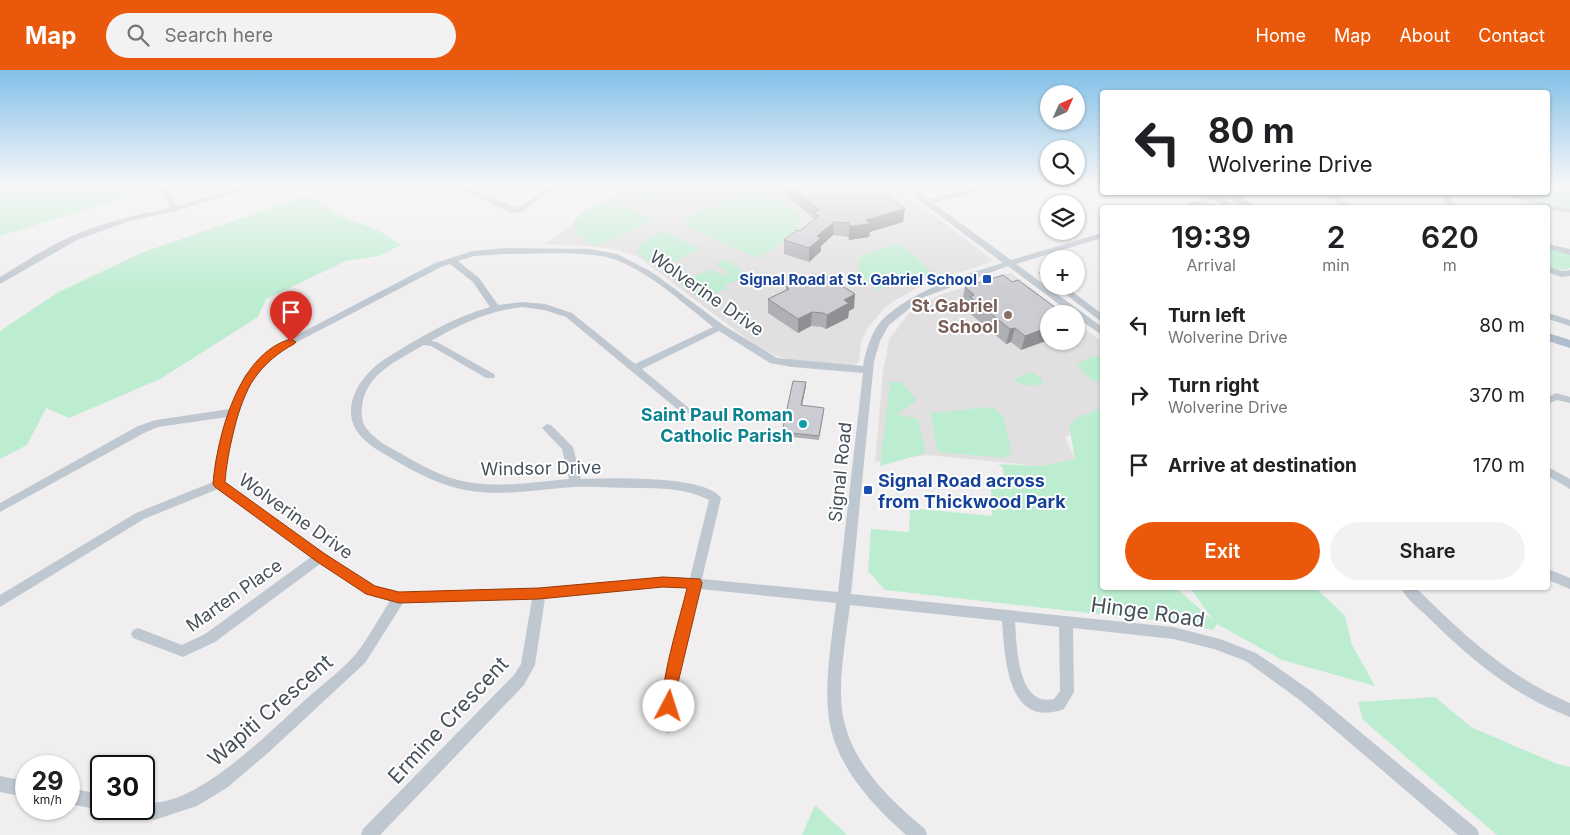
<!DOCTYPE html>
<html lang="en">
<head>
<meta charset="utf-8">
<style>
	:root { --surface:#fff; --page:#f2f2f2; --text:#202124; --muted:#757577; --accent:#ea580c }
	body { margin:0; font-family:Inter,sans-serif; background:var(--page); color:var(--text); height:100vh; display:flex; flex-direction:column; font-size:19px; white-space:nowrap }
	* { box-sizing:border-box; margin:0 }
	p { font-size:16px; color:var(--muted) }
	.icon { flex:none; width:28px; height:28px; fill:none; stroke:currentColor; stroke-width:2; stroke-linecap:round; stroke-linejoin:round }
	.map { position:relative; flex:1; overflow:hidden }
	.panel { position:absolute; left:1100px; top:135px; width:450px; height:385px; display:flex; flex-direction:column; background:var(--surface); border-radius:5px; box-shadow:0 1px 4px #0004 }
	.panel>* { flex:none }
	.hud { position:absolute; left:1100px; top:20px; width:450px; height:105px; border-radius:5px; box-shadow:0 1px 4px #0004; background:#fff; color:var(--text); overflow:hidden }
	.needle { width:32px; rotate:45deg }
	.controls { position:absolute; left:1040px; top:15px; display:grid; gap:10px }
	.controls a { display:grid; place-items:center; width:45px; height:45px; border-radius:50%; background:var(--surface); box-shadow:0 1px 4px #0004; font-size:25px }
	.speed { position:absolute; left:15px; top:685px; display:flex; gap:10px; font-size:25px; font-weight:700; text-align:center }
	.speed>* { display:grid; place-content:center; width:65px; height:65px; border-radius:50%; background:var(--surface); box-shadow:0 1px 4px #0004; line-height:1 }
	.speed small { font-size:12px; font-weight:400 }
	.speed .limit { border:2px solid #111; border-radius:8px; background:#fff; color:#111 }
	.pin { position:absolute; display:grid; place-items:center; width:42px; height:42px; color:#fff; margin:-51px -21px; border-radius:50% 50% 50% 0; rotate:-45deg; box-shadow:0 0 5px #0007 }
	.pin .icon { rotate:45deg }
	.me { position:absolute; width:55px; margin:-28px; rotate:5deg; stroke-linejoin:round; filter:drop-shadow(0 0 4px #0008) }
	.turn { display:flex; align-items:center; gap:18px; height:105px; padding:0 25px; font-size:22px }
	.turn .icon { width:65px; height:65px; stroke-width:2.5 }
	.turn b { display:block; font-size:35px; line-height:42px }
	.eta { display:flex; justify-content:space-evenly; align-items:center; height:85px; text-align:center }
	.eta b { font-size:30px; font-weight:600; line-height:35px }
	.action { display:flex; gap:10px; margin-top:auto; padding:10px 25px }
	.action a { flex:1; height:58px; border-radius:30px; background:var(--accent); color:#fff; font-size:20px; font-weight:600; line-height:58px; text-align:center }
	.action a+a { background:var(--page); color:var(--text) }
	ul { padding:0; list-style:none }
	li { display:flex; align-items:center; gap:15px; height:70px; padding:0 25px }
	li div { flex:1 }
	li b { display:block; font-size:19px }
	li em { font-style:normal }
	header { display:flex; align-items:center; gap:30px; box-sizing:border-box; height:70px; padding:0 25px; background:var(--accent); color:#fff }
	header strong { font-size:24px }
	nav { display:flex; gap:28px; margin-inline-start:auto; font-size:18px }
	.search { width:350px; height:45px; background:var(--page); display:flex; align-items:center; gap:12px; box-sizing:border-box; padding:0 18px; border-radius:28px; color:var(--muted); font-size:19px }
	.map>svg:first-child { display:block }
</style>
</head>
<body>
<header>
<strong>Map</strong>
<div class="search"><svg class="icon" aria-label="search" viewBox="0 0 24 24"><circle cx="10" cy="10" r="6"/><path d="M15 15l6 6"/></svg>Search here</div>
<nav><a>Home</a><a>Map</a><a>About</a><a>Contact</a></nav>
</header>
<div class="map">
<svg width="1570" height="765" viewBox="0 0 1570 765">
	<rect width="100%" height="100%" fill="#f0eeee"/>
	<g fill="#e1dfe0">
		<path d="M625 115H894L993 190 992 192 925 213 886 236 867 259 861 273 859 292 854 295 794 291 774 285 755 275 637 186 619 180 599 177 545 174Z"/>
		<path d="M1011 203 1065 244H1049V271H1076V252L1102 272V351L1065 367 1075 389 1040 396 927 385 875 392 883 302 889 270 908 244 940 225Z"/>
	</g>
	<g fill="#bdedd1">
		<path d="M0 115H149L153 119 0 166Z"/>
		<path d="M633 115H657L660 120 655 128 647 133 621 123Z"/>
		<path d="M1548 115H1570V139L1508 123 1548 122Z"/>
		<path d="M759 117C773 125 794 134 800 151 791 169 773 179 756 188L684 155 687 147Z"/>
		<path d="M309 125 340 146 378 160 401 175 379 186 346 191 266 229 258 247 160 309 69 348 46 338 27 375 0 389V261L57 223 141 183Z"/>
		<path d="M610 128 650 149 648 153 597 175C584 171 575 166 573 151L584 140Z"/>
		<path d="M662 161 701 178 661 199 639 185 637 179 646 169Z"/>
		<path d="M900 173 930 201 928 204 878 220C867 210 851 200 862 185Z"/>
		<path d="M1548 179 1570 184V198L1563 200 1548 196Z"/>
		<path d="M725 189 751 207 726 214 724 216 728 218 704 228H700L666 203 680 198 694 207 710 199 724 206 728 202 716 194Z"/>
		<path d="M1092 286 1102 287V314L1090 309 1076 295Z"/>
		<path d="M1032 302 1043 310V313C1033 318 1021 316 1013 309Z"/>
		<path d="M890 311 901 312 917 330 897 344 918 349 926 383 880 396Z"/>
		<path d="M992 337 1003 346 1012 383 1004 388 938 382 930 343Z"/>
		<path d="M1102 338V518H1176L1214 551 1190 518H1316L1345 546 1352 575 1375 616 1282 590 1217 554 1213 560 1179 553 885 520 868 501 871 459 909 462 910 438 992 446 991 416 1001 414 1004 410 1003 398 998 394 1040 396 1075 389 1069 355 1078 347Z"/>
		<path d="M1435 627 1471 657 1557 694 1570 697V765H1497L1363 650 1358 632Z"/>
		<path d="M815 735 847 765H802Z"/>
	</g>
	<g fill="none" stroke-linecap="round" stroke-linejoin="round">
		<g fill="#bfc8d0" fill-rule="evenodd">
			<path d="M156 115H164L173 127 176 136 246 115H257L176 141 129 151 77 170 0 214V207C23 193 45 178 70 167 101 153 135 145 169 138L165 127Z"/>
			<path d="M450 115H460L518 138 551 115H560L520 143 510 142Z"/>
			<path d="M899 115H908L928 129 985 115H997L996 117 933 133 1011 190 1102 163V168L1016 194 1102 257V264L1099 263 1076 247V244H1072L1008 196 924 227 889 255 880 271 874 291 851 524 1173 557 1220 569 1256 583 1274 595 1311 621 1477 759 1479 765H1458L1301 631 1246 591 1214 579 1173 569 1073 558 1074 622 1064 639C1007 660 1005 588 1002 551L850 535C846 568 837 614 843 646 852 694 889 729 925 759L927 765H906C870 733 832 692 828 641 825 606 832 568 836 533L700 519 677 617 675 656 673 661 668 663 663 661 661 656 663 617 687 518 663 517 545 528 535 595 524 615 380 765H361L363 759 514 605 521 594 532 529 403 533 365 593 269 682 228 717 197 736 154 750 132 745 130 739H144V732C193 741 269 662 304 631 320 616 340 602 355 585 368 569 379 548 390 531L366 524 320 494 215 572 183 587 133 568 131 564 133 560 138 558 182 575 205 564 311 487 218 419 144 449 0 537V525L136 443 213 412 215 391 227 347 158 357 146 362 0 442V433L138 356 156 350 230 339 244 306 272 278 435 193 473 181 505 178 590 179 617 184 652 202 723 255 777 288 863 296C865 282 872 261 882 250 913 220 962 205 1003 193ZM505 184C533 184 591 180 616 190 652 204 683 233 713 257L635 294 572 243 545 234 522 232 498 235 479 208 458 191 474 186ZM450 194 473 212 490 237C454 247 418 268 385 289 368 300 352 319 351 340 350 362 369 375 386 385 416 403 445 419 480 422 512 425 543 419 574 417 594 416 615 418 635 418 661 418 685 418 709 430L690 508 663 507 539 518 399 523 375 516 324 483 225 412 227 391 239 342 253 309 278 282 441 197ZM522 237 544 240 566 247 682 343 686 345 691 341 690 339 642 299 719 261 770 293 792 297 863 303 838 522 702 509 721 428C706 405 608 408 581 409L573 377 551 355 547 354 542 358 562 379 569 409C535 412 501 418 467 412 443 408 421 395 400 383 389 377 375 370 367 359 362 353 361 344 362 337 365 304 398 290 424 275L431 276 486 308H494L495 306 494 304 437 272 431 271C461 254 488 241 522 237ZM1015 552 1059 557 1060 621 1054 629C1017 637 1017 576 1015 552Z"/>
			<path d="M1222 122H1234L1193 138H1180Z"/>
			<path d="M1320 122H1330L1356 138H1345Z"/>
			<path d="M1438 122H1446L1457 138H1449Z"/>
			<path d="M1500 122C1524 122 1546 135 1570 139V143L1549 140 1548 138H1543Z"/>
			<path d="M1548 174 1570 179V185L1548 179Z"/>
			<path d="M1548 196 1562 201 1570 200V206L1561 207 1548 202Z"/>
			<path d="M1042 200 1049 204V212L1038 203Z"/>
			<path d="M1055 216H1065L1102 244V251L1099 250Z"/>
			<path d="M1548 243 1570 250V256L1548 249Z"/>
			<path d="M1556 323 1570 327V333L1557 330 1548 334V327Z"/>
			<path d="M1548 397 1570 409V419L1548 406Z"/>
			<path d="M1548 499 1570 508V519L1548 510Z"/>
			<path d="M1401 518H1416C1464 565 1507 606 1570 633V647C1515 626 1471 590 1430 549 1421 540 1407 530 1401 518Z"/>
			<path d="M0 706 26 711V727L0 722Z"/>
			<path d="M69 718 101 724V739H104L101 740 69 734Z"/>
		</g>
		<g fill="#aebccc" fill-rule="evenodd">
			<path d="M1202 122H1215L1235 135 1233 138 1188 137 1187 135 1192 132 1222 135Z"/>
			<path d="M1218 122H1232L1257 138H1243Z"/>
			<path d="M1548 263 1570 270V278L1548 271Z"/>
		</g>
	</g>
	<g fill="#afb0b5">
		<path d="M775 115H875L903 152 870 162 869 167 849 170 848 167 833 165 821 176V181L809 192 784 184V170L800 161 813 151V148Z"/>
		<path d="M1012 212 1060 241 1059 244H1049L1021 280 1011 272 1006 274 967 241 968 236 962 231 965 217Z"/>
		<path d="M786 217 854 238 849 241 848 248 826 259 822 257 811 256 798 263 768 243V229L786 220Z"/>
		<path d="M806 312 802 335 824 342 819 370 782 366V362Z"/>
	</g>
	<g fill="#8e9094">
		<path d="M905 139 903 152 870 162 869 167 849 170V156L866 150Z"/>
		<path d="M834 152 833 165 821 176V181L809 192V178L817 166Z"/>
		<path d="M855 224 854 238 849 241 848 248 826 259 827 245 844 230Z"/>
		<path d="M812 242 811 256 798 263V249Z"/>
		<path d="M1049 257V270L1021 280 1025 266Z"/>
		<path d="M1015 258 1011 272 1006 274 1010 259Z"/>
		<path d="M806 312V316L801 340V335Z"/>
	</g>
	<g fill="#cbcdd3" stroke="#8e9094">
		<path d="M789 115H875L905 139 866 150 870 154 849 156V153L834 152 817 166 821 168 809 178 784 170 797 160 800 161 818 146 813 142 819 140Z"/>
		<path d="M813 204 821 208 826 206 855 224 844 230 849 233 827 245 823 243 812 242 798 249 768 229 789 219 786 217Z"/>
		<path d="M1003 205 1012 212 1018 210 1060 241 1053 243 1054 244H1049V257L1025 266 1015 258 1010 259 970 227 974 225 965 217Z"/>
		<path d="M793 311 806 312 801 335 824 338 819 366 782 362Z"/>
	</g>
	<linearGradient id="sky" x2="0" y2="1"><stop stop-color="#83c0e8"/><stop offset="0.52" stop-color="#f8f7f7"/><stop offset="1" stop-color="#f8f7f7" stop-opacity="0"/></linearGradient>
	<rect width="1570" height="222" fill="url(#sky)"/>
	<path fill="#ea580c" stroke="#983908" d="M291 269 296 272 294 274C279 282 264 294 254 309 238 331 227 385 225 412L325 484 375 516 399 522 539 518 663 507 700 509 702 513 677 617V636L674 641 669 643 664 641C656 623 682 541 687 518L663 517 539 529 399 533 366 524 316 491 215 417 213 414C217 367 238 283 291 269Z"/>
	<g fill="#1a4fb4" stroke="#fff" stroke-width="2">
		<rect x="982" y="204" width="10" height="10" rx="2.5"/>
		<rect x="863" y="415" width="10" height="10" rx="2.5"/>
	</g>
	<circle fill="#8d6e63" stroke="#fff" stroke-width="2" cx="1008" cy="245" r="5"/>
	<circle fill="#0f9aa8" stroke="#fff" stroke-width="2" cx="803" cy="354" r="5"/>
	<g text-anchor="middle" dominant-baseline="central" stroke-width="4" stroke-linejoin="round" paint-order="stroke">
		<g font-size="15" font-weight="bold" fill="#164399" stroke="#fff" text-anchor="end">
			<text x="977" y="209">Signal Road at St. Gabriel School</text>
		</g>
		<g font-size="18" fill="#47515b" stroke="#fff">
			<text transform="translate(707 223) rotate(35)">Wolverine Drive</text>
			<text transform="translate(541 398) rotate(-1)">Windsor Drive</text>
			<text transform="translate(840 402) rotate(-84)">Signal Road</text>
			<text transform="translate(296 446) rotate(35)">Wolverine Drive</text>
			<text transform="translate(234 525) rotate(-35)">Marten Place</text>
		</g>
		<g font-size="18" font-weight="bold" fill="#785e54" stroke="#fff" text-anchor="end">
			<text x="998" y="235">St.Gabriel<tspan x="998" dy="21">School</tspan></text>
		</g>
		<g font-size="18" font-weight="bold" fill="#0d838f" stroke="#fff" text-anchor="end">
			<text x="793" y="344">Saint Paul Roman<tspan x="793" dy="21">Catholic Parish</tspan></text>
		</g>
		<g font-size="18" font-weight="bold" fill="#164399" stroke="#fff" text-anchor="start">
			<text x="878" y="410">Signal Road across<tspan x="878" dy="21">from Thickwood Park</tspan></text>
		</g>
		<g font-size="21" fill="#47515b" stroke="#fff">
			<text transform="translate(1148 542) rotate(8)">Hinge Road</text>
			<text transform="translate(270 640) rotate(-41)">Wapiti Crescent</text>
			<text transform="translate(448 650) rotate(-47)">Ermine Crescent</text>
		</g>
	</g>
</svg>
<div class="controls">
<a><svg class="needle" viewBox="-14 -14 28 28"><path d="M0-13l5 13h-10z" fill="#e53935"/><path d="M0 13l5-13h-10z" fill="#757577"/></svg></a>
<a><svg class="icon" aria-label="search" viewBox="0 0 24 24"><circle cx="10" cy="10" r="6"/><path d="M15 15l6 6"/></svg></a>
<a><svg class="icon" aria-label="layers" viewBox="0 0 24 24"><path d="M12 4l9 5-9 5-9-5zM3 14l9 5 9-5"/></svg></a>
<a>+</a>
<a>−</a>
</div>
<div class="speed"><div>29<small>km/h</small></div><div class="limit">30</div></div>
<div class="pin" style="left:291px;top:272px;background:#d93025"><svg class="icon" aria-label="arrive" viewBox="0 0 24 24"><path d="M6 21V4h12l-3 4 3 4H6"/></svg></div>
<svg class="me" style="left:669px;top:636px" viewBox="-20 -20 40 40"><circle r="19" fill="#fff"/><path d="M0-13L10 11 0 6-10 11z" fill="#ea580c"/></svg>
<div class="hud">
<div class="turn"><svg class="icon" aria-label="left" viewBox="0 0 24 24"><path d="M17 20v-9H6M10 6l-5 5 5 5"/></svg><div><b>80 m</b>Wolverine Drive</div></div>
</div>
<section class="panel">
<div class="eta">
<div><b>19:39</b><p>Arrival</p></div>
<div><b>2</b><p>min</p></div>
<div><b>620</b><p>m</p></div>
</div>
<ul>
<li><svg class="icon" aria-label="left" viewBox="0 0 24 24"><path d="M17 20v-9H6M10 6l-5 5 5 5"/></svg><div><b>Turn left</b><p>Wolverine Drive</p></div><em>80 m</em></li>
<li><svg class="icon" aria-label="right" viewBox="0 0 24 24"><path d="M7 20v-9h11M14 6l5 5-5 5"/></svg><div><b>Turn right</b><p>Wolverine Drive</p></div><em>370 m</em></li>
<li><svg class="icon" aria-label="arrive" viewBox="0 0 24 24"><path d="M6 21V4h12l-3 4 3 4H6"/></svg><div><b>Arrive at destination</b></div><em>170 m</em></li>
</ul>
<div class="action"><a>Exit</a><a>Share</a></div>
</section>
</div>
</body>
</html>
